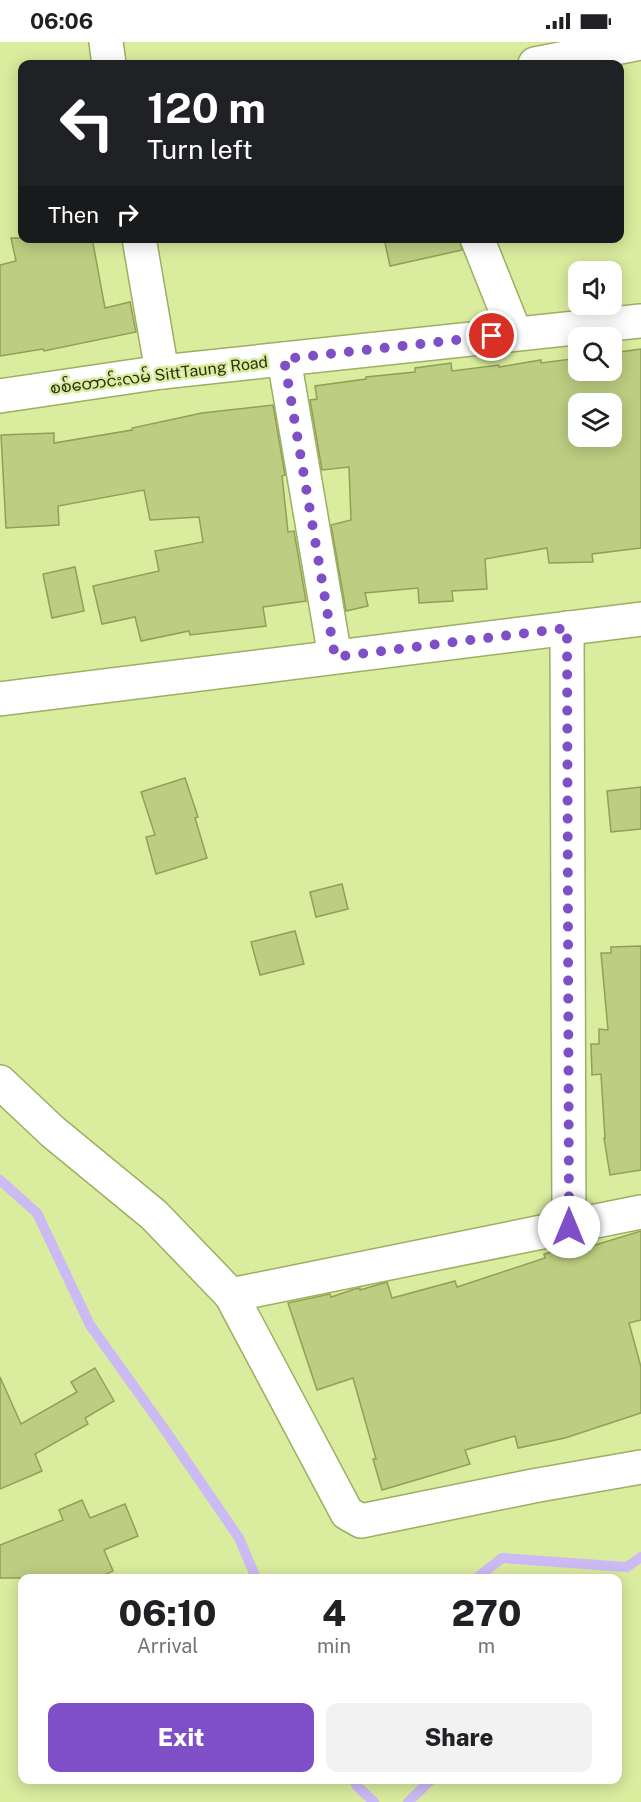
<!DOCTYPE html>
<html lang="en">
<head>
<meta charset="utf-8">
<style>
	:root { --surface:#fff; --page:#f2f2f2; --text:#202124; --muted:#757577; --accent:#7f4fc7 }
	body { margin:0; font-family:"Public Sans","Noto Sans Myanmar",sans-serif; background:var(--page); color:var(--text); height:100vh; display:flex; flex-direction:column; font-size:22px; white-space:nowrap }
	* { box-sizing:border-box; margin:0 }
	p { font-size:20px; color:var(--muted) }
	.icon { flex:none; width:33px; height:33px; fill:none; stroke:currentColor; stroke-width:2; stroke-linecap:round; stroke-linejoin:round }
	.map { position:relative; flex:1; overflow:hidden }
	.side { position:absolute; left:18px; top:1532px; width:604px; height:210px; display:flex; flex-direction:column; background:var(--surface); border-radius:12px; box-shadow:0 3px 15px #0003 }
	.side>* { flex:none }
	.hud { position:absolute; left:18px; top:18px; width:606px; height:183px; border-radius:12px; box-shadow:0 3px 15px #0003; background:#202124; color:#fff; overflow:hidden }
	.buttons { position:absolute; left:568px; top:219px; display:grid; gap:12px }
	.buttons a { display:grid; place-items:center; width:54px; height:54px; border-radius:12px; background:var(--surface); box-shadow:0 3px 15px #0003; font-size:30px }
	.pin { position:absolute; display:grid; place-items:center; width:51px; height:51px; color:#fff; margin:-26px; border:3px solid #fff; border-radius:50%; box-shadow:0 2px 6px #0007 }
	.me { position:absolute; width:66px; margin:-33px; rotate:0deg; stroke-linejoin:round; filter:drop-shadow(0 0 4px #0008) }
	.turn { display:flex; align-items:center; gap:21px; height:126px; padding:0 30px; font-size:27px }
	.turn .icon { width:78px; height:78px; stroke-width:2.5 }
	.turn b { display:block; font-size:42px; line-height:51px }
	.then { display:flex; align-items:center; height:57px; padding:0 30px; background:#0003; gap:12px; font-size:22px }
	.eta { display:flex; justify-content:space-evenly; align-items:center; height:102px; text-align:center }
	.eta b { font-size:36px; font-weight:800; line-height:42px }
	.button { display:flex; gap:12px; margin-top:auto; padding:12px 30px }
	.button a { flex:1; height:69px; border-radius:12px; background:var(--accent); color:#fff; font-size:24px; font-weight:800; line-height:69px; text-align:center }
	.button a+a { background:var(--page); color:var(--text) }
	.status { display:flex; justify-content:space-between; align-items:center; height:42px; padding:0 30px; background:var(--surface); direction:ltr }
	.status svg { height:16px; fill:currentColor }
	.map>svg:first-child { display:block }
</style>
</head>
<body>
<div class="status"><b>06:06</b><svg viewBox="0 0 49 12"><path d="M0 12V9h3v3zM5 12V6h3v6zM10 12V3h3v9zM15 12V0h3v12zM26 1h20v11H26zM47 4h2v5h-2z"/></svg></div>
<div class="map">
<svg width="641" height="1760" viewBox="0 0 641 1760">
	<rect width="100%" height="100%" fill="#daec9e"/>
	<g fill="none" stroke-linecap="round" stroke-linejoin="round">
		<g stroke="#ccbaf4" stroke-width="10">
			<path d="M0 1138 37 1171 90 1283 165 1388 239 1496 256 1536"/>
			<path d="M477 1536 502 1516 627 1525 641 1515"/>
			<path d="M353 1737 357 1744 374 1760"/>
			<path d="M408 1760 432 1737"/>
		</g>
	</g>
	<g fill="#bdcd81" stroke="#91a055" stroke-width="1.5" fill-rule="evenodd">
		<path d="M11 196H92L105 266 130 260 136 290 44 309 43 307 0 314V223L16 219Z"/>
		<path d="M384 196H459L462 208 390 224Z"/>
		<path d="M641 307V506L592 512 593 520 549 521 547 506 485 517 487 547 452 549 453 559 419 561 418 546 365 551 368 564 346 569 331 483 351 478 349 425 322 428 310 358 317 357 315 344 366 337V335L415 330V326L451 321 452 329 499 323V325L541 318V321L579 316V328H612V311ZM579 362H612V394H579Z"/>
		<path d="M273 363 285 433 282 434 288 490 294 489 306 559 263 565 266 584 190 593 189 589 141 599 135 575 102 582 93 544 159 529 155 509 203 500 199 475 150 478 144 448 58 464 59 483 6 486 1 393 54 391V401L132 388V386L202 371Z"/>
		<path d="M75 525 84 569 52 576 43 532Z"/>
		<path d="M185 736 198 775 195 776 207 816 156 832 146 795 155 793 141 750Z"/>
		<path d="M641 745V787L611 790 607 749Z"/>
		<path d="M342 842 348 867 316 875 310 850Z"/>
		<path d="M295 889 304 922 260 933 251 900Z"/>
		<path d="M641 904V1128L610 1133 604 1096H605L601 1032 592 1033 591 1002H599V987L608 988 601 911H611V905Z"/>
		<path d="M641 1189V1278L629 1281 641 1325V1371L565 1396 518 1406 515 1394 465 1408 470 1422 382 1448 373 1417H376L353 1336 317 1348 288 1261 330 1252 331 1255 355 1247 360 1246V1248L387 1240 392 1256 455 1239 457 1245 545 1216 544 1212 594 1199 595 1203Z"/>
		<path d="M95 1326 114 1359 85 1376 88 1382 35 1412 42 1429 0 1447V1335L21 1382 77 1350 71 1340Z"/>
		<path d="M82 1458 90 1476 125 1462 138 1494 104 1508 113 1529 98 1536H0V1503L63 1478 59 1468Z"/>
	</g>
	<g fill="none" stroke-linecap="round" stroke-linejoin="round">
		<g stroke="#9eae62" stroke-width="36">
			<g id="minor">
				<path d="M106 0 109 22"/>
				<path d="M535 22 641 1"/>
				<path d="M139 196 162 330"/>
				<path d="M477 196 515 291"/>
				<path d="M284 317 335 615"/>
				<path d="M0 354 162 330 641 279"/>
				<path d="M567 586 569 1185"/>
				<path d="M0 657 641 577"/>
				<path d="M0 1040 53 1090 154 1173 231 1253 347 1471 361 1479 533 1444 641 1425"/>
				<path d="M231 1253 641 1170"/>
			</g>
		</g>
		<use href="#minor" stroke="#fff" stroke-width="33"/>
	</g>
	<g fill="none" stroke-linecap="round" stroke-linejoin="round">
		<path stroke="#7f4fc7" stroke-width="10" stroke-dasharray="0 18" d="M492 294 284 317 335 615 567 586 569 1185"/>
	</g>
	<g text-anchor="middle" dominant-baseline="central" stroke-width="5" stroke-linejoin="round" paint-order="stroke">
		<g font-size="16" fill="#2b3111" stroke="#daec9e">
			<text transform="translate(159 333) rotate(-7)">စစ်တောင်းလမ် SittTaung Road</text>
		</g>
	</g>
</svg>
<div class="buttons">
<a><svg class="icon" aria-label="sound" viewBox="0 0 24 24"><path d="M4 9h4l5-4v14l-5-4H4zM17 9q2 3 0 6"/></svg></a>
<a><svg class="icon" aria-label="search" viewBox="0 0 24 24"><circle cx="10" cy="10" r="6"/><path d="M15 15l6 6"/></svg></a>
<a><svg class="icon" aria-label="layers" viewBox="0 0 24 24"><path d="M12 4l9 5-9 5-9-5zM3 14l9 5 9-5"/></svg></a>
</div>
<div class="pin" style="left:492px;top:294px;background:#d93025"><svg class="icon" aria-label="arrive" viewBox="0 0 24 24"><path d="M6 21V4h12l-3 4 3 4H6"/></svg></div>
<svg class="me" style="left:569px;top:1185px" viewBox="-20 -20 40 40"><circle r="19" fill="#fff"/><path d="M0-13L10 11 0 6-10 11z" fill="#7f4fc7"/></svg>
<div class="hud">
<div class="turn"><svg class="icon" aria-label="left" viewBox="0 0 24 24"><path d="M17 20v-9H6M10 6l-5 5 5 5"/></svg><div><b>120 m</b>Turn left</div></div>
<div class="then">Then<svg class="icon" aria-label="right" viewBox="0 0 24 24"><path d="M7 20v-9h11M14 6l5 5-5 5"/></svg></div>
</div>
<section class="side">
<div class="eta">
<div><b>06:10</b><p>Arrival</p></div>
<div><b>4</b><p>min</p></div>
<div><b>270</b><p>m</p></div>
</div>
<div class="button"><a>Exit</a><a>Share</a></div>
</section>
</div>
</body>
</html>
